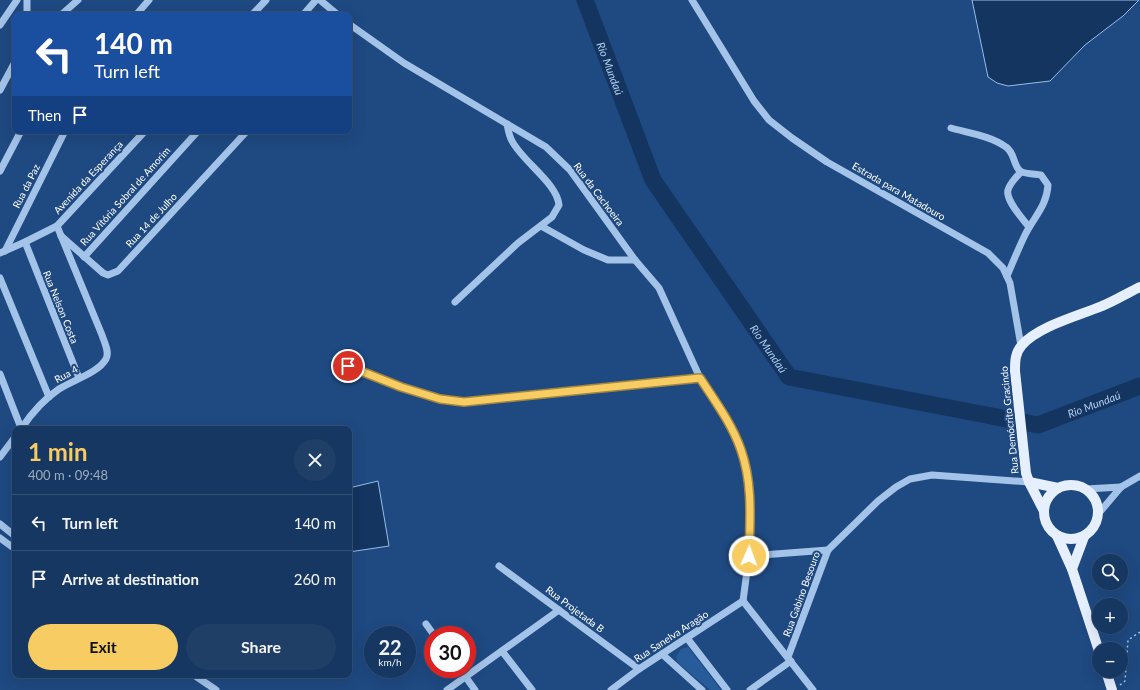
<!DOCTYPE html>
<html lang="en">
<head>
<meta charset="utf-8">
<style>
	:root { --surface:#163761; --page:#1f3f67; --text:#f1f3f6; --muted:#9eacbd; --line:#355176; --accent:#f7cc62 }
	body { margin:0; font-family:Lato,sans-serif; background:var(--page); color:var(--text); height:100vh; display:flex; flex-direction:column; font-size:15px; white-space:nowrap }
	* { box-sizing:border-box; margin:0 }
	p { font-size:13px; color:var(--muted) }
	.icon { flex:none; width:22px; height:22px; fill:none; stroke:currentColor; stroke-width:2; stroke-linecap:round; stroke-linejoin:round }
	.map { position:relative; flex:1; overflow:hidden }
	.details { position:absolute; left:12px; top:426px; width:340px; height:252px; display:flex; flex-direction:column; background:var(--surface); border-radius:8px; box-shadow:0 4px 16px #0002,0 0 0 1px var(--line) }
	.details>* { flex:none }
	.top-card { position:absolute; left:12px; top:12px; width:340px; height:122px; border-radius:8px; box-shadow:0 4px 16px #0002,0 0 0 1px var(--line); background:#1a4fa0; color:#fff; overflow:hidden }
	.tools { position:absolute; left:1092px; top:554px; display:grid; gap:8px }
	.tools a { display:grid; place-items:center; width:36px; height:36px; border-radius:50%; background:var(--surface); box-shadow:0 4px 16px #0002,0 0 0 1px var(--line); font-size:20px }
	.speed { position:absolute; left:364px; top:626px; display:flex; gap:8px; font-size:20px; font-weight:700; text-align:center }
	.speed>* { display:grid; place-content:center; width:52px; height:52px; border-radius:50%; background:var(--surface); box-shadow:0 4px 16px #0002,0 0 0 1px var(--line); line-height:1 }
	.speed small { font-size:10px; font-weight:400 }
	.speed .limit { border:6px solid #d22; background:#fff; color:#111 }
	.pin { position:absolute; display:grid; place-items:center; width:34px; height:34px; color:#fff; margin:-17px; border:2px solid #fff; border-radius:50%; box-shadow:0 1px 4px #0007 }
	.me { position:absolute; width:44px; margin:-22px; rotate:2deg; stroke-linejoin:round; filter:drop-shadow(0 0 3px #0008) }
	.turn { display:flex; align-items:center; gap:14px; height:84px; padding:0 16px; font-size:18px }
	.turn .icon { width:52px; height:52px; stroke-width:2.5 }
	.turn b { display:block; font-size:28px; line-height:34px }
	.then { display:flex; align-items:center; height:38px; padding:0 16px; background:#0003; gap:8px; font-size:15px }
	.round { display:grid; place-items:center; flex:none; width:42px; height:42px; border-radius:21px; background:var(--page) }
	.summary { display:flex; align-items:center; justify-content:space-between; height:68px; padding:0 16px }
	h1 { font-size:24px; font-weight:700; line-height:30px; color:var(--accent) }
	.action { display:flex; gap:8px; margin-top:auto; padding:8px 16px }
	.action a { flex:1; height:46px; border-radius:24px; background:var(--accent); color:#111; font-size:16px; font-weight:700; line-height:46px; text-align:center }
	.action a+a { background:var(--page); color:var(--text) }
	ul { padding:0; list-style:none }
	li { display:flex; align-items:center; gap:12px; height:56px; padding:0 16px; border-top:1px solid var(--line) }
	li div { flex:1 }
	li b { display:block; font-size:15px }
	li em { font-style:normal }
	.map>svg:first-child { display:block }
</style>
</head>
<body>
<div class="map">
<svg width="1140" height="690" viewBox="0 0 1140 690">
	<rect width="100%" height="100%" fill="#1e4981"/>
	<path fill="#285b99" d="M688 647 721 690H710L678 663 676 657 681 649Z"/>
	<g fill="#143560" stroke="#97beea">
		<path d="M972 0H1139L1123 16 1085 45 1050 81 1008 86 997 83 988 77Z"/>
		<path d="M378 481 389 546 349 552V488Z"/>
	</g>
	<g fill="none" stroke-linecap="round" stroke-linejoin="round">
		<path stroke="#143560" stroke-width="17" id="s1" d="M585 0 653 180 789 377 1038 425 1140 386"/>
		<path stroke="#a3c3e9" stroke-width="1.5" stroke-dasharray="2 3" stroke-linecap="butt" d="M1120 685 1125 681 1128 640 1140 632"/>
		<g stroke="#a3c3e9" stroke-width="7">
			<path d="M320 0 338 15"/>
			<path d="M692 0 754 101 769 120 792 138 827 162 988 253 1003 268 1010 283 1021 346"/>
			<path d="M27 15V0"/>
			<path d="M61 15 78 0"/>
			<path d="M136 15 149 0"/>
			<path d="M252 15 266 0"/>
			<path d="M303 15 316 0"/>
			<path d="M349 24 404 63 546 147 570 170 635 260 659 288 700 378 728 423 741 450 747 477 750 501 749 556 743 601"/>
			<path d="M0 25 17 0"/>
			<path d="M0 90 15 62"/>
			<path d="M951 128C969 133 991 136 1006 147 1015 153 1013 165 1020 171 1024 174 1035 174 1041 175L1048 185C1047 205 1035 216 1026 233 1019 247 1013 262 1007 276"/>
			<path d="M0 171 21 131"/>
			<path d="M1021 172C1016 177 1010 183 1008 190 1005 200 1023 219 1029 227"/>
			<path d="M541 226 584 250 608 260H635"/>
			<path d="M61 236 103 273 108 275 118 271 247 131"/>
			<path d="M25 242 79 378"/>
			<path d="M5 251 65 131"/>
			<path d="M0 253 25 242 57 226 145 131"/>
			<path d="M84 257 198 131"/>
			<path d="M0 278 49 397"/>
			<path d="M455 302 518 243 552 217 559 205C557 183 523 162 512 141 509 136 508 129 507 124"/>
			<path d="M348 366 401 387 440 399 464 402 700 378"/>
			<path d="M0 374 21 428"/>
			<path d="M21 429C31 414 44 399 59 389 73 380 98 373 106 359 110 352 104 342 102 335L57 226"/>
			<path d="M0 457 15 437"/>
			<path d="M1086 489 1121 487"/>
			<path d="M1099 513 1121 487 1140 476"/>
			<path d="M0 524 15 536"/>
			<path d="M0 538 15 549"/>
			<path d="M749 556 828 550"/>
			<path d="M499 566 639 669"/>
			<path d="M743 601 813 690"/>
			<path d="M426 624 434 635"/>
			<path d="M687 638 727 690"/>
			<path d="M502 651 532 690"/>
			<path d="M662 654 702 690"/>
			<path d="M788 657 828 550 878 501 896 487 910 479 932 475 1029 482"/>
			<path d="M460 669 475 690"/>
			<path d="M194 675 216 690"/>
			<path d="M447 690 559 610"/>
			<path d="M611 690 639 669 743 601"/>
			<path d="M750 690 791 661"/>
		</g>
		<g stroke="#e6effe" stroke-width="10">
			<path d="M1029 482 1058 488"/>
			<circle cx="1071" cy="512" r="27"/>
			<path d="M1044 511 1029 482 1026 473 1015 371C1015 361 1015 353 1022 345 1039 326 1078 316 1102 306 1115 301 1127 293 1140 287"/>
			<path d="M1057 536 1072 569 1099 651"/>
			<path d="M1072 569 1084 537"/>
			<path d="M1106 671 1112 690"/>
		</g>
	</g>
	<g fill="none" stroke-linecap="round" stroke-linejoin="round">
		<g stroke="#a18540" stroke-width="10">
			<path id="route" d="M348 366 401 387 440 399 464 402 700 378C715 401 732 424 741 450 753 484 750 520 749 556"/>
		</g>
		<use href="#route" stroke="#f7cc62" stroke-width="7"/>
	</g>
	<g text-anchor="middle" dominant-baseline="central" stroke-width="4" stroke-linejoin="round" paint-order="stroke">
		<g font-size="10" fill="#fff" stroke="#1e4981">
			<text transform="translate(88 177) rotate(-47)">Avenida da Esperança</text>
			<text transform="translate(26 186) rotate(-63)">Rua da Paz</text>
			<text transform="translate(899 191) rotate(30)">Estrada para Matadouro</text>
			<text transform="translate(599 194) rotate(53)">Rua da Cachoeira</text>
			<text transform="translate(125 196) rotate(-48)">Rua Vitória Sobral de Amorim</text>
			<text transform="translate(151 220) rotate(-47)">Rua 14 de Julho</text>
			<text transform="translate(61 307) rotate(68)">Rua Nelson Costa</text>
			<text transform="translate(66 374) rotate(-29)">Rua 4</text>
			<text transform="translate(1009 420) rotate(-96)">Rua Demócrito Gracindo</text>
			<text transform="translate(801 594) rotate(-70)">Rua Gabino Besouro</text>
			<text transform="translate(575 609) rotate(37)">Rua Projetada B</text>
			<text transform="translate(671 636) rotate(-33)">Rua Sanelva Aragão</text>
		</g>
		<g font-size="11" font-style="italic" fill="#afcdf0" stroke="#1e4981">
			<text stroke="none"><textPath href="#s1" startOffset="73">Rio Mundaú</textPath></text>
			<text stroke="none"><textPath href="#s1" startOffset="397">Rio Mundaú</textPath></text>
			<text stroke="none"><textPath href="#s1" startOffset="745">Rio Mundaú</textPath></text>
		</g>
	</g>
</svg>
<div class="tools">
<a><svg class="icon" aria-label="search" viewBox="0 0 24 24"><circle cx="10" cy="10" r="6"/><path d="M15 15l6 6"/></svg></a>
<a>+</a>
<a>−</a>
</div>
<div class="speed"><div>22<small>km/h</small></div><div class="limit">30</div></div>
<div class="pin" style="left:348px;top:366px;background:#d93025"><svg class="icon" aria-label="arrive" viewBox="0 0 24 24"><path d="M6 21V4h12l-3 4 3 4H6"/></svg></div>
<svg class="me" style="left:749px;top:556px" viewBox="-20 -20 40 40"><circle r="17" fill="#f7cc62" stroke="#fff" stroke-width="3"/><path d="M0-11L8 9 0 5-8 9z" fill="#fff"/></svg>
<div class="top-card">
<div class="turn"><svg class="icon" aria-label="left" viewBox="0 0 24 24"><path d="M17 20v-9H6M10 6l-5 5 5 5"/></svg><div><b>140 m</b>Turn left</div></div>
<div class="then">Then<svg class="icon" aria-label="arrive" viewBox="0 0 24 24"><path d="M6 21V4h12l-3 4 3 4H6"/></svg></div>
</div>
<section class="details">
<div class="summary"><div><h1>1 min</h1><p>400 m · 09:48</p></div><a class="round"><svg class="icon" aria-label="close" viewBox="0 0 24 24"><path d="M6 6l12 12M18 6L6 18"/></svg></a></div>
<ul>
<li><svg class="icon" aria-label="left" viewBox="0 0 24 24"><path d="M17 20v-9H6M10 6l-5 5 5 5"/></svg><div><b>Turn left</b></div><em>140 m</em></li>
<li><svg class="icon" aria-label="arrive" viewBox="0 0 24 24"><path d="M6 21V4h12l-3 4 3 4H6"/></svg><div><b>Arrive at destination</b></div><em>260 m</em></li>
</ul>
<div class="action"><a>Exit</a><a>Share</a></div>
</section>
</div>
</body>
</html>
